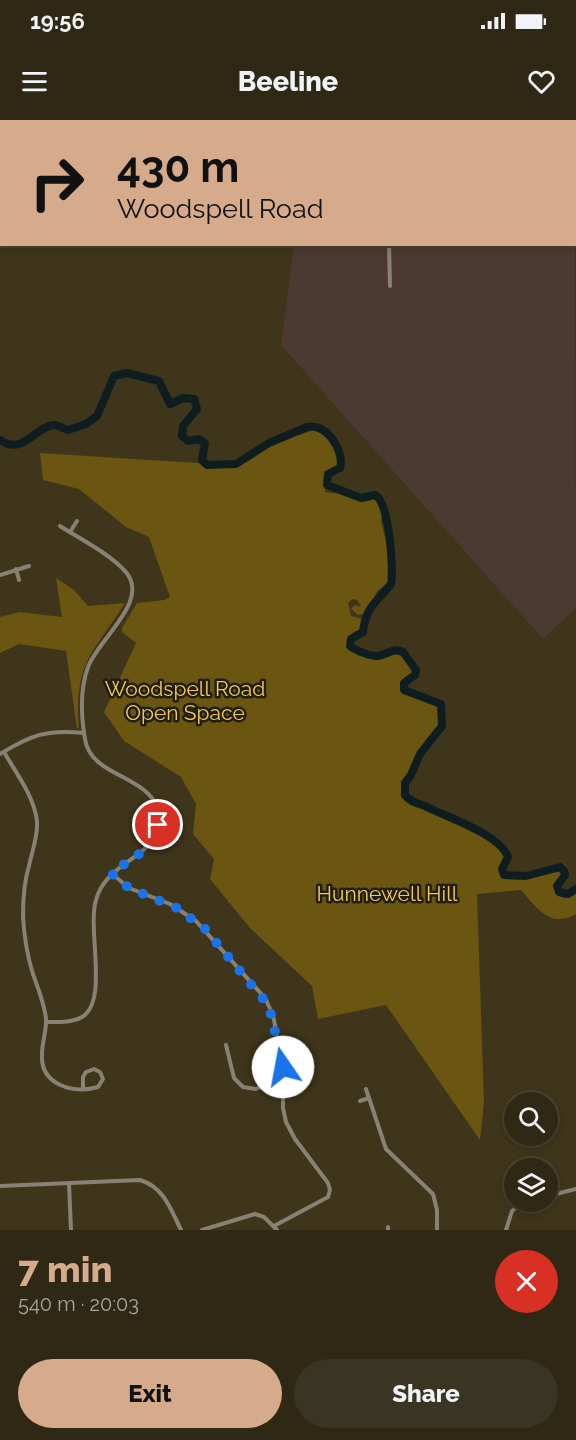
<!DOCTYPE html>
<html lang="en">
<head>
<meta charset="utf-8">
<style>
	:root { --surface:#2e2814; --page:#3a3422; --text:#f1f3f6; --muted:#a7a6a0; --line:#494434; --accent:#d6ab8b }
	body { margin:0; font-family:Raleway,sans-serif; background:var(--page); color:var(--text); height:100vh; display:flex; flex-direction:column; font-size:22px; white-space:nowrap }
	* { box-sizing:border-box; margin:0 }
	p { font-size:20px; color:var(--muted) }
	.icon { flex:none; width:33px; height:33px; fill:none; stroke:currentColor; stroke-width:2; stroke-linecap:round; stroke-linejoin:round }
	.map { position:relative; height:1110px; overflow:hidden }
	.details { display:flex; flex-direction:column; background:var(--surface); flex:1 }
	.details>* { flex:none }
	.hud { position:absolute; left:0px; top:0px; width:576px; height:126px; box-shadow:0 3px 9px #0003,0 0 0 2px var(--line); background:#d6ab8b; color:#111; overflow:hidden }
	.fabs { position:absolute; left:504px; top:972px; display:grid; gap:12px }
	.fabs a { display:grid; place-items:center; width:54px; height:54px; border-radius:50%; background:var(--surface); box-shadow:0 3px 9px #0003,0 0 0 2px var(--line); font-size:30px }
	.pin { position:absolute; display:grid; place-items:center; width:51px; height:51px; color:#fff; margin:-26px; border:3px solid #fff; border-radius:50%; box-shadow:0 2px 6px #0007 }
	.me { position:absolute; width:66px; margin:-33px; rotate:348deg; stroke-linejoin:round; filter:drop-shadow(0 0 4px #0008) }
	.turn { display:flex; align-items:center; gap:21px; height:126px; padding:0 18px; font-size:27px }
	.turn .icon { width:78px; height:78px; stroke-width:2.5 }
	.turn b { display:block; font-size:42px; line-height:51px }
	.round { display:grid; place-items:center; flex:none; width:63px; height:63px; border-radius:32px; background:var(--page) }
	.overview { display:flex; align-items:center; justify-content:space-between; height:102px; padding:0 18px }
	h1 { font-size:36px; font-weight:800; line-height:45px; color:var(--accent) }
	.button { display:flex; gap:12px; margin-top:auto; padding:12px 18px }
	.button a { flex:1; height:69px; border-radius:36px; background:var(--accent); color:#111; font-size:24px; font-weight:800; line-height:69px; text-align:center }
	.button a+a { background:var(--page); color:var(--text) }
	.status { display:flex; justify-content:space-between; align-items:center; height:42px; padding:0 30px; background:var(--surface); direction:ltr }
	.status svg { height:16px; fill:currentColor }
	header { display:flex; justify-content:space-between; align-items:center; height:78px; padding:0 18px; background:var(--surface); font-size:27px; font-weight:800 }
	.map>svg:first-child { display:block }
</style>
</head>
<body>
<div class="status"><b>19:56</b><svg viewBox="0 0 49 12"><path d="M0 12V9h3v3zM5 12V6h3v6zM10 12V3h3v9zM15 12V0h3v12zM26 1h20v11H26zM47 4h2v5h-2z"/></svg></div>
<header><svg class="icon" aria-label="menu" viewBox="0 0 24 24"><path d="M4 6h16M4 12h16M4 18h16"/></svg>Beeline<svg class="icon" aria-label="heart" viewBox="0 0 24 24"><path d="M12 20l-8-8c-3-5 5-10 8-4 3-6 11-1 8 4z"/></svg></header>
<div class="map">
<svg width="576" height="1110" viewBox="0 0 576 1110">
	<rect width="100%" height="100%" fill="#3e351b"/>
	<g fill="#4c3931">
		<path d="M310 0H571L572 1 310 2Z"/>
		<path d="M575 3 576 488 543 519 281 225 294 125 574 124Z"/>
	</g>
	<g fill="#6a5610">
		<path d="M314 310C327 312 336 329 339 341L336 347 327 352 325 372 341 374 364 382 376 378 383 387 381 401 390 438V462L378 470 366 493 358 495 351 489 355 485 361 487 357 480 352 479 348 483 351 496 362 499 364 508 358 515 355 511 349 517V524C361 542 378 538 395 531L404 534 405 541 413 549V553L404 561 405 570 439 585V611H436L433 616H429C418 631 399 662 404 679 410 684 417 686 425 689 453 701 484 712 506 735 489 776 540 752 559 752L563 755 555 762V773L563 778 576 773V794C550 809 537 788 521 770L477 774 484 982 480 1020 386 885 318 899 312 866 250 808 210 759 214 739 193 714 196 684 181 657 124 621 104 592 136 523 122 512V508L137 483 164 480 170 477 149 417 126 407 79 369 43 360 40 333 198 343 205 347H237L271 324Z"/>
		<path d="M56 458 74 470 88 486 125 483C94 532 74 542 79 607L77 609 66 531 19 524 0 533V497L19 492 62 497Z"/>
	</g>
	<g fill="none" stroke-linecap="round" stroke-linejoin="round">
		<path stroke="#0e1e20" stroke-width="8" d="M0 320C24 336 35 306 54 305 59 305 63 309 68 310L86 304 97 296 114 256 127 253 159 261 170 284 183 278 194 279 197 289 183 306 182 316 188 321 198 319 205 323 202 340 207 345 236 344 269 323 307 307C326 302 345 331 340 348L328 354 327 365 361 378 375 375C389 381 394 448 391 464 377 482 366 486 363 512L351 519 350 526C355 530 371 537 378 536 388 535 392 527 403 532L416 550 415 555 404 563V570L441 584 442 606 420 634 411 655 405 663V675C412 684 420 683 429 688 450 698 500 715 508 737L502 749 504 755 526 756 560 747 564 751 565 755 557 766 559 772 568 774 576 769"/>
		<g stroke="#888276" stroke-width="4">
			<path d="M507 0 509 2"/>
			<path d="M407 2 408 0"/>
			<path d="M574 60 576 61"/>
			<path d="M389 124 390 166"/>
			<path d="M70 412 77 401"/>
			<path d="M16 449 19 460"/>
			<path d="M0 455 29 446"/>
			<path d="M4 632C16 653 34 676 37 701 38 717 32 731 29 746 24 762 23 779 23 796 24 816 27 835 33 854 38 868 44 883 46 898 47 910 42 922 42 934 40 965 73 974 98 967L103 959 100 952 94 949 86 952 83 957V969"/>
			<path d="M0 634C31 615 47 609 84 613"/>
			<path d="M111 753 129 768 170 784 196 801 265 878 273 895 283 947V988L286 1002 295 1019 328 1063 330 1070 328 1077 274 1106"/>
			<path d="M46 902C57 902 72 903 82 897 109 881 87 809 96 780 106 741 157 738 159 702 161 654 91 661 85 619 81 596 80 569 88 547 99 518 153 479 124 450 108 433 80 419 60 406"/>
			<path d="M226 925 234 958 243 967 256 969 285 956"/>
			<path d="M366 969 386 1029 433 1074 437 1090V1110"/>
			<path d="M360 981 369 978"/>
			<path d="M69 1063 71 1110"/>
			<path d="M0 1066 140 1060C164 1067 171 1090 181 1110"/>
			<path d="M548 1076 576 1069"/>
			<path d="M388 1107V1110"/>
			<path d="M202 1110 255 1094 264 1097 277 1110"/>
			<path d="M506 1110 512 1091 523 1082"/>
		</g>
	</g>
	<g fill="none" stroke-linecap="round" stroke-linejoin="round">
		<path stroke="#1a73e8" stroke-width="10" stroke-dasharray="0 18" d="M158 705C156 728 129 740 111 753L129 768 177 788 205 809 269 886 283 947"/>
	</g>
	<g text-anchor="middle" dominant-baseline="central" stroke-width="5" stroke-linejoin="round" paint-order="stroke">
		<g font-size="21" fill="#f0cb53" stroke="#211d12">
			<text x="185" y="568">Woodspell Road<tspan x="185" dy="24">Open Space</tspan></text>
			<text x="387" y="773">Hunnewell Hill</text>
		</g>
	</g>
</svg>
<div class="fabs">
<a><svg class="icon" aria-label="search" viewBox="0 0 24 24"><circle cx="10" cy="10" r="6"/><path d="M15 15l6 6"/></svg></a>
<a><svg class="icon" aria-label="layers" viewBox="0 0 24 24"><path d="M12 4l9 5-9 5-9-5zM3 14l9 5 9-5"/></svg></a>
</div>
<div class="pin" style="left:158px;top:705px;background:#d93025"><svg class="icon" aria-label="arrive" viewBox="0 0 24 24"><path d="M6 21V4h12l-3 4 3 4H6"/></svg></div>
<svg class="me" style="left:283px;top:947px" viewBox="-20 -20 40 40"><circle r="19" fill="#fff"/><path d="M0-13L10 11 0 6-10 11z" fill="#1a73e8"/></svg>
<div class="hud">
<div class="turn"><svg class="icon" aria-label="right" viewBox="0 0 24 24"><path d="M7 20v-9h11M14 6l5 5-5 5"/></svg><div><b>430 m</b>Woodspell Road</div></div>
</div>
</div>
<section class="details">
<div class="overview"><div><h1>7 min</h1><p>540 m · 20:03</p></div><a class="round" style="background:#d93025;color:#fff"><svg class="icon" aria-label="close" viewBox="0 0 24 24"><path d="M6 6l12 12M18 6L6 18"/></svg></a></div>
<div class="button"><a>Exit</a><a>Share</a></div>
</section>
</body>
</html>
